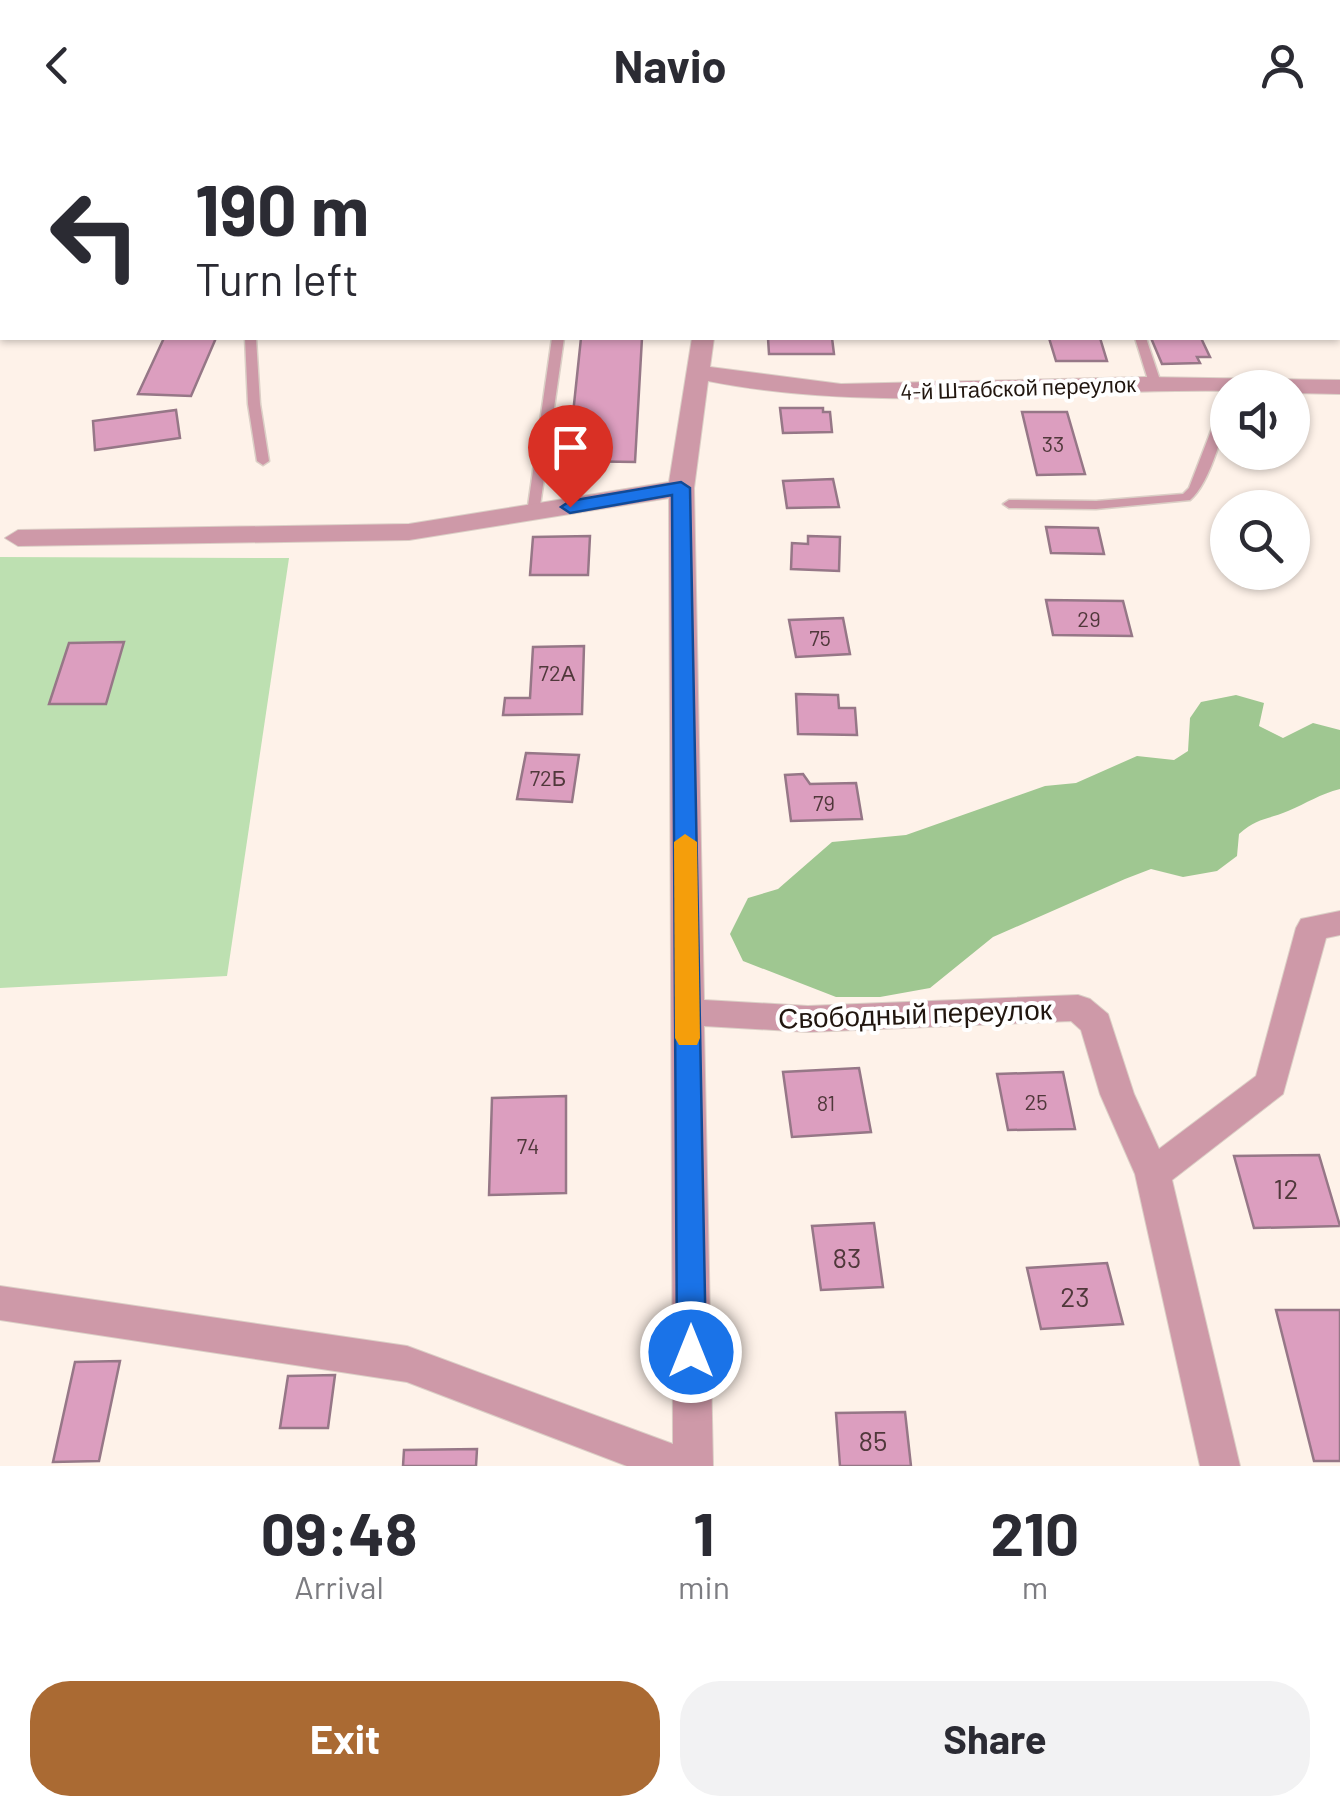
<!DOCTYPE html>
<html lang="en">
<head>
<meta charset="utf-8">
<style>
	:root { --surface:#fff; --page:#f2f2f3; --text:#2b2b33; --muted:#7c7c81; --accent:#aa6a33 }
	body { margin:0; font-family:Barlow,sans-serif; background:var(--page); color:var(--text); height:100vh; display:flex; flex-direction:column; font-size:38px; white-space:nowrap }
	* { box-sizing:border-box; margin:0 }
	p { font-size:32px; color:var(--muted) }
	.icon { flex:none; width:55px; height:55px; fill:none; stroke:currentColor; stroke-width:2; stroke-linecap:round; stroke-linejoin:round }
	.map { position:relative; height:1336px; overflow:hidden }
	.details { display:flex; flex-direction:column; background:var(--surface); flex:1 }
	.details>* { flex:none }
	.banner { position:absolute; left:0px; top:0px; width:1340px; height:210px; box-shadow:0 2px 8px #0004; background:#fff; color:var(--text); overflow:hidden }
	.buttons { position:absolute; left:1210px; top:240px; display:grid; gap:20px }
	.buttons a { display:grid; place-items:center; width:100px; height:100px; border-radius:50%; background:var(--surface); box-shadow:0 2px 8px #0004; font-size:50px }
	.pin { position:absolute; display:grid; place-items:center; width:85px; height:85px; color:#fff; margin:-102px -42px; border-radius:50% 50% 50% 0; rotate:-45deg; box-shadow:0 0 10px #0007 }
	.pin .icon { rotate:45deg }
	.me { position:absolute; width:110px; margin:-55px; rotate:0deg; stroke-linejoin:round; filter:drop-shadow(0 0 8px #0008) }
	.turn { display:flex; align-items:center; gap:35px; height:210px; padding:0 30px; font-size:45px }
	.turn .icon { width:130px; height:130px; stroke-width:2.5 }
	.turn b { display:block; font-size:70px; line-height:85px }
	.eta { display:flex; justify-content:space-evenly; align-items:center; height:170px; text-align:center }
	.eta b { font-size:60px; font-weight:700; line-height:70px }
	.cta { display:flex; gap:20px; margin-top:auto; padding:20px 30px }
	.cta a { flex:1; height:115px; border-radius:40px; background:var(--accent); color:#fff; font-size:40px; font-weight:700; line-height:115px; text-align:center }
	.cta a+a { background:var(--page); color:var(--text) }
	header { display:flex; justify-content:space-between; align-items:center; height:130px; padding:0 30px; background:var(--surface); font-size:45px; font-weight:700 }
	.map>svg:first-child { display:block }
</style>
</head>
<body>
<header><svg class="icon" aria-label="back" viewBox="0 0 24 24"><path d="M15 5l-7 7 7 7"/></svg>Navio<svg class="icon" aria-label="person" viewBox="0 0 24 24"><circle cx="12" cy="8" r="4"/><path d="M4 21q1-7 8-7t8 7"/></svg></header>
<div class="map">
<svg width="1340" height="1336" viewBox="0 0 1340 1336">
	<rect width="100%" height="100%" fill="#fef2e9"/>
	<path fill="#bde0b1" d="M0 427 289 428 227 846 0 858Z"/>
	<path fill="#9fc791" d="M1236 565 1264 573 1259 596 1283 608 1313 593 1340 600V659C1320 664 1307 673 1288 681 1267 690 1258 687 1239 704L1237 726 1217 741 1183 747 1151 739 1125 749 993 807 930 858 880 867H836L743 831 730 804 748 768 778 759 832 712 906 705 1045 656 1076 653 1137 626 1174 630 1188 621 1190 588 1201 572Z"/>
	<g fill="#dc9ebf" stroke="#967787" stroke-width="2.5">
		<path d="M2 37V140L0 139Z"/>
		<path d="M164 208H216L191 266 138 264Z"/>
		<path d="M581 208H642L635 332 568 331Z"/>
		<path d="M768 208H832L834 224H769Z"/>
		<path d="M1049 208H1100L1107 231H1056Z"/>
		<path d="M1151 208H1201L1210 227H1197L1200 233 1162 234Z"/>
		<path d="M780 278H823V282H830L832 302 783 303Z"/>
		<path d="M176 280 180 308 95 320 93 291Z"/>
		<path d="M1022 282H1067L1085 344 1037 345Z"/>
		<path d="M833 349 839 377 787 378 783 351Z"/>
		<path d="M1046 397 1098 398 1104 424 1051 423Z"/>
		<path d="M590 406 588 445H530L533 407Z"/>
		<path d="M808 406 840 407 839 441 791 439 792 413 808 414Z"/>
		<path d="M1046 470 1123 471 1132 506 1053 505Z"/>
		<path d="M843 488 850 524 796 527 789 490Z"/>
		<path d="M124 512 106 574H49L69 513Z"/>
		<path d="M584 516 582 584 503 585 505 568H530L533 517Z"/>
		<path d="M796 564 838 565 839 578H855L857 605 798 604Z"/>
		<path d="M526 623 579 625 572 672 517 669Z"/>
		<path d="M803 644 810 654 856 653 862 689 791 691 785 645Z"/>
		<path d="M859 938 871 1002 792 1007 783 942Z"/>
		<path d="M1063 942 1075 999 1008 1000 997 944Z"/>
		<path d="M566 966V1063L489 1065 492 968Z"/>
		<path d="M1319 1025 1340 1096 1254 1098 1234 1026Z"/>
		<path d="M874 1093 883 1157 821 1160 812 1096Z"/>
		<path d="M1107 1133 1123 1194 1041 1199 1027 1138Z"/>
		<path d="M1276 1180H1340V1331H1314Z"/>
		<path d="M120 1231 99 1331 53 1332 75 1232Z"/>
		<path d="M335 1245 328 1298H280L288 1246Z"/>
		<path d="M905 1282 911 1336H840L836 1283Z"/>
		<path d="M477 1319 476 1336H403L404 1320Z"/>
	</g>
	<g fill="none" stroke-linecap="round" stroke-linejoin="round">
		<g stroke="#dbcfc6" stroke-width="3">
			<g id="service">
				<path d="M375 0H386L384 2H374Z"/>
				<path d="M605 0H647L649 2H608Z"/>
				<path d="M827 0H837V2H828Z"/>
				<path d="M245 208H256L260 274 269 331 263 335 257 331 248 274Z"/>
				<path d="M552 208H564L539 383 533 387 527 383Z"/>
				<path d="M1135 208H1146L1161 253 1159 255 1155 257 1149 253Z"/>
				<path d="M1224 267H1228C1228 292 1210 354 1190 370L1096 379 1009 378 1003 374 1009 370 1096 371 1183 364 1189 358Z"/>
			</g>
		</g>
		<g stroke="#dbcfc6" stroke-width="2">
			<g id="minor">
				<path d="M695 0H715V2H696Z"/>
				<path d="M692 208H714L710 237 841 254 1145 247 1340 250V264L1292 263V258H1228V261C1055 258 879 285 708 251L694 358 704 870 808 876 1078 865 1090 869 1108 884 1134 964 1159 1019 1256 946 1296 798 1301 789 1340 781V805L1326 808 1283 964 1172 1050 1240 1336H1200L1135 1044 1100 964 1081 900 1071 891 808 902 704 896 713 1336H627L407 1252 0 1190V1156L407 1216 673 1314 669 368 409 410 18 416 5 408 18 400 409 394 669 352Z"/>
			</g>
		</g>
		<use href="#service" fill="#ce99a8" fill-rule="evenodd"/>
		<use href="#minor" fill="#ce99a8" fill-rule="evenodd"/>
	</g>
	<path fill="#1a73e8" stroke="#114b97" stroke-width="2.5" d="M681 352 690 358 706 1222 702 1232 691 1236 681 1232 677 1222 672 365 570 383 561 377 570 371Z"/>
	<path fill="#f59e0b" d="M685 704 697 712 700 908 697 915H679L675 908 674 712Z"/>
	<g text-anchor="middle" dominant-baseline="central" stroke-width="8" stroke-linejoin="round" paint-order="stroke">
		<g font-size="22" fill="#21160f" stroke="#fff">
			<text transform="translate(1018 257) rotate(-2)">4-й Штабской переулок</text>
		</g>
		<g font-size="22" fill="#50383b">
			<text x="1053" y="313">33</text>
			<text x="1089" y="488">29</text>
			<text x="820" y="507">75</text>
			<text x="557" y="542">72А</text>
			<text x="548" y="647">72Б</text>
			<text x="824" y="672">79</text>
			<text x="1036" y="971">25</text>
			<text x="826" y="972">81</text>
			<text x="528" y="1015">74</text>
		</g>
		<g font-size="28" fill="#21160f" stroke="#fff">
			<text transform="translate(915 883) rotate(-2)">Свободный переулок</text>
		</g>
		<g font-size="28" fill="#50383b">
			<text x="1286" y="1058">12</text>
			<text x="847" y="1127">83</text>
			<text x="1075" y="1166">23</text>
			<text x="873" y="1310">85</text>
		</g>
	</g>
</svg>
<div class="buttons">
<a><svg class="icon" aria-label="sound" viewBox="0 0 24 24"><path d="M4 9h4l5-4v14l-5-4H4zM17 9q2 3 0 6"/></svg></a>
<a><svg class="icon" aria-label="search" viewBox="0 0 24 24"><circle cx="10" cy="10" r="6"/><path d="M15 15l6 6"/></svg></a>
</div>
<div class="pin" style="left:570px;top:377px;background:#d93025"><svg class="icon" aria-label="arrive" viewBox="0 0 24 24"><path d="M6 21V4h12l-3 4 3 4H6"/></svg></div>
<svg class="me" style="left:691px;top:1222px" viewBox="-20 -20 40 40"><circle r="17" fill="#1a73e8" stroke="#fff" stroke-width="3"/><path d="M0-11L8 9 0 5-8 9z" fill="#fff"/></svg>
<div class="banner">
<div class="turn"><svg class="icon" aria-label="left" viewBox="0 0 24 24"><path d="M17 20v-9H6M10 6l-5 5 5 5"/></svg><div><b>190 m</b>Turn left</div></div>
</div>
</div>
<section class="details">
<div class="eta">
<div><b>09:48</b><p>Arrival</p></div>
<div><b>1</b><p>min</p></div>
<div><b>210</b><p>m</p></div>
</div>
<div class="cta"><a>Exit</a><a>Share</a></div>
</section>
</body>
</html>
